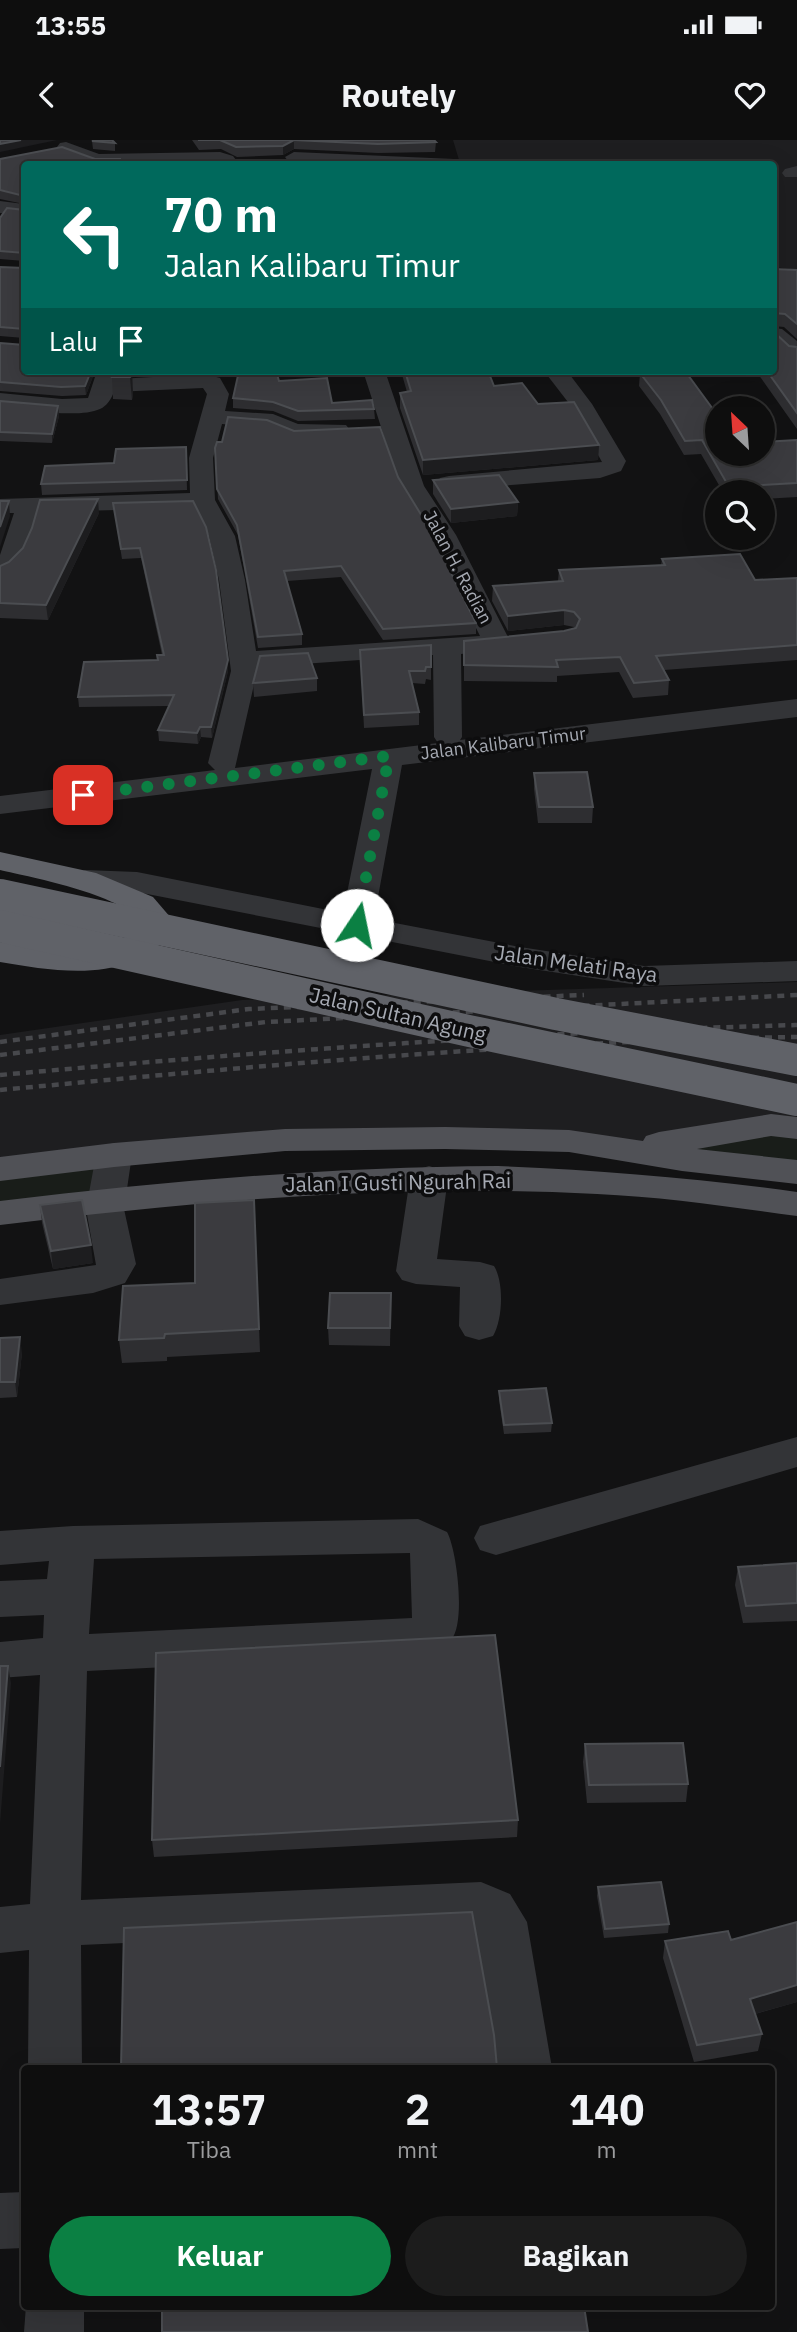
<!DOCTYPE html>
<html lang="id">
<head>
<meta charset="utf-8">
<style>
	:root { --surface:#0e0e0e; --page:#1c1c1c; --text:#f1f3f6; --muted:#9b9c9e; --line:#2e2e2e; --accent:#0b8043 }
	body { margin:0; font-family:"IBM Plex Sans",sans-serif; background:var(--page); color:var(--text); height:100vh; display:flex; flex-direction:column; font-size:26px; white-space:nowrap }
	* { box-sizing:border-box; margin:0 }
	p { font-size:23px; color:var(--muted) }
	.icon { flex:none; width:38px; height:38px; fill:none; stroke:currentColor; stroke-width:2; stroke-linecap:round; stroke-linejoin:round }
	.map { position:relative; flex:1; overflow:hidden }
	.side { position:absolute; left:21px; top:1925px; width:754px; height:245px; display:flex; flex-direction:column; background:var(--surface); border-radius:7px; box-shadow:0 7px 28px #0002,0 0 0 2px var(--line) }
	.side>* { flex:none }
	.top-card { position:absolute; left:21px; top:21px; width:756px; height:214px; border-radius:7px; box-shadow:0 7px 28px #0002,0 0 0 2px var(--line); background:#00695c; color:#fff; overflow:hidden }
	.needle { width:46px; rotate:335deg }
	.buttons { position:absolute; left:705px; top:256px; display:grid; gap:14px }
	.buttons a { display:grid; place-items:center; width:70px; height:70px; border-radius:50%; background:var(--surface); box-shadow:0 7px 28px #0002,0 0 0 2px var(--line); font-size:35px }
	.pin { position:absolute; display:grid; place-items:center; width:60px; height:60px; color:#fff; margin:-30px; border-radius:14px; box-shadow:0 4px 10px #0006 }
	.me { position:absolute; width:77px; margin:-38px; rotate:11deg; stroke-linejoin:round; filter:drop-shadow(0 0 5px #0008) }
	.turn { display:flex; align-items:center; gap:24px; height:147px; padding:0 28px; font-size:32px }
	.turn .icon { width:91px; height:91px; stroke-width:2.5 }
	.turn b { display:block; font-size:49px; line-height:60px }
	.then { display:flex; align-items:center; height:66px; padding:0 28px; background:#0003; gap:14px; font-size:26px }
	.eta { display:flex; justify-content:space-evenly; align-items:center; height:119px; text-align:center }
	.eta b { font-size:42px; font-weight:700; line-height:49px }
	.button { display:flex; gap:14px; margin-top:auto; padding:14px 28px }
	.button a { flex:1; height:80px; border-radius:42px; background:var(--accent); color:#fff; font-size:28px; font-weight:700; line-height:80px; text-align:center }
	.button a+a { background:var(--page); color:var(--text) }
	.status { display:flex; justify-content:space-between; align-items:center; height:49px; padding:0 35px; background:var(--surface); direction:ltr }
	.status svg { height:19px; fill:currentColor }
	header { display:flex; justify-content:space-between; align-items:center; height:91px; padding:0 28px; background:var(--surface); font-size:32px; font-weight:700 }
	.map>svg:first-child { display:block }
</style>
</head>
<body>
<div class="status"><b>13:55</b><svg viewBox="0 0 49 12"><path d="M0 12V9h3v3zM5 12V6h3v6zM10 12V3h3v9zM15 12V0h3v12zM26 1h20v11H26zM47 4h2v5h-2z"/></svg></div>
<header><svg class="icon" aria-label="back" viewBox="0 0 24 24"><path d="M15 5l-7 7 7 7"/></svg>Routely<svg class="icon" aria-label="heart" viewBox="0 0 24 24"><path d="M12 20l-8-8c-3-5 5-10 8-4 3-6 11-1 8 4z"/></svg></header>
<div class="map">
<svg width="797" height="2192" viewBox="0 0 797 2192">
	<rect width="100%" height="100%" fill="#121213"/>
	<g fill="#1e1e20">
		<path d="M453 0H797V130L774 127V24H485L459 20Z"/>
		<path d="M797 842V988L626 1009 445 998 0 1029V895L242 860Z"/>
	</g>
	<g fill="#191d19">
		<path d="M797 988V1032L626 1009Z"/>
		<path d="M114 1015 106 1060 0 1073V1029Z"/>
	</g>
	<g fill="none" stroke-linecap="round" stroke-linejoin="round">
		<g fill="#333437" fill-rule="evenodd">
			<path d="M66 2 99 14 220 12 233 16 236 20 233 24H97L60 11 57 7 60 3Z"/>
			<path d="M294 12 454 19 463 24H342L288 21 285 17Z"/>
			<path d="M797 26V37H785L782 33 785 29Z"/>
			<path d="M0 61 24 64V76L0 73Z"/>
			<path d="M774 188 782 189 797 201V218L789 217 774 204Z"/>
			<path d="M97 231H119L118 239 205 234 220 238 229 254 225 271 273 274 298 284 346 285 350 290 346 295 294 298 268 288 222 284 213 318 215 360 235 396 245 440 256 511 480 496 430 395 400 346 363 231H385L424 346 456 395 511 503 507 509 461 514 462 597 460 600 797 559V577L402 625 374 779 520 807 644 826 797 821V841L644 846 520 827 137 752 74 747 69 740 74 733 85 730 137 732 343 773 372 629 0 674V656L215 630 208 623 231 531 219 440 209 396 195 368 39 372C34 395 26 432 0 439V415L14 373H0V359L190 353 189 318 207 254 203 248 114 252C111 259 107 266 100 269 78 279 25 269 0 267V253L62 259 88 258ZM433 515 434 597 438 603 235 628 258 527Z"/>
			<path d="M544 231H567L592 264 626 321 621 331 600 338 449 350 440 348 437 343 440 338 449 336 602 322 571 266Z"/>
			<path d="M114 1003 127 1007 132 1015 124 1069 136 1124 125 1143 93 1153 0 1165V1139L96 1125 86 1069 96 1015 101 1007Z"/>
			<path d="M429 1026 442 1030 448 1038 437 1119 480 1122 494 1126C504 1142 503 1179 493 1196L479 1200 465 1196 459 1186 460 1147 416 1144 402 1140 396 1131 410 1038 416 1030Z"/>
			<path d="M797 1297V1327L496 1415 480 1410 474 1398 480 1386Z"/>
			<path d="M418 1379 447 1392C457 1410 466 1484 451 1500 440 1511 418 1513 404 1515L87 1531 81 1760 481 1742 510 1754 527 1782 552 1928H498L474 1787 81 1805 82 1928H28L29 1810 0 1813V1767L30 1764 40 1535 0 1538V1502L43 1498 44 1475 0 1477V1441L47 1439 49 1421 0 1425V1391L73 1386ZM410 1413 412 1478 89 1494 94 1419Z"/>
			<path d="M24 2052V2108L0 2109V2053Z"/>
			<path d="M26 2166H84V2192H24Z"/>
		</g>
		<g fill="#505156" fill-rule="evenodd">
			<path d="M771 974 797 977V999L771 996 697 1009 797 1020V1044L682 1031 569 1012 445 1009 285 1011 114 1027 0 1041V1017L114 1003 285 989 445 987 569 990 643 1001 646 996 659 992Z"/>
			<path d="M498 1026C599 1030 697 1038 797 1052V1076C731 1067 664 1057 597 1054 397 1043 198 1061 0 1085V1061C166 1041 331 1027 498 1026Z"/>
		</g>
		<path fill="#606268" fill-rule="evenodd" d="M0 712 96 733 153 757 171 778 174 788C135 845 58 832 0 822V802C49 810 101 823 141 786 132 756 30 737 0 730Z"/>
		<g stroke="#47484c" stroke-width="4.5" stroke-dasharray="7 6" stroke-linecap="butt">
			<path d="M0 902 249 869 584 855"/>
			<path d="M0 915 266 882 797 855"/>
			<path d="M0 935C265 911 531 892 797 885"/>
			<path d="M0 950C265 925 531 901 797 897"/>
		</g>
		<g stroke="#606268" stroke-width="32">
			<path d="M0 755 556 874 797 920"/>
			<path d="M0 786 469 891 797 960"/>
		</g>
	</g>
	<g fill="#2e2e31">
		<path d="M192 0H434L436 2 435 12 378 13 294 9 283 15 237 17 221 9 199 10Z"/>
		<path d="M92 1 115 3V11L93 9Z"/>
		<path d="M0 19 24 24V64L0 59Z"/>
		<path d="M24 70V121L0 119V78Z"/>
		<path d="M0 127 24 128V198L0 196Z"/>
		<path d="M774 129 797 130V199L784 187 774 186Z"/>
		<path d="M0 203 24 231H95L86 255 62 256 0 251Z"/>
		<path d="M789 206H797V289L756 231H774Z"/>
		<path d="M120 231H140L138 235 132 236 133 254 132 260 113 259 112 237Z"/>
		<path d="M401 231H488L494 246 538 264 599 305 598 320 423 335 400 268V253L407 252Z"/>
		<path d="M640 233 718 313 797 300V357L763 359V352H723L701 314 684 315 660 274 639 246Z"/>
		<path d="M279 241 332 263 374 269 375 279 298 281 273 271 233 268V258Z"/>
		<path d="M0 261 58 266 59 276 52 303 0 301Z"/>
		<path d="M186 307 187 350 42 355 41 344 114 323Z"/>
		<path d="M215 308 398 337 476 483V494L383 500 341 437 287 441 302 494V505L258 508 238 395 218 359Z"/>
		<path d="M433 340 518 362 517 376 451 383 433 354Z"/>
		<path d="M113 363 228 531 212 598 201 597 198 604 159 601 158 590 169 566 79 567 78 557 158 520 162 515 141 418 122 419Z"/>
		<path d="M99 373 48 480 0 478V426L9 422Z"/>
		<path d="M662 419 755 440 797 438V520L664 530 669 540 668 555 633 558 619 532 557 536V542L464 541V501L564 491 575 489 574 487 564 485 508 491 492 461 493 446 558 441 559 430 661 425Z"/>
		<path d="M431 505V540L426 539 425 544 412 543 419 572V585L364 588 360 510Z"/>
		<path d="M317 538V551L254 557 253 543Z"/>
		<path d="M534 633 593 667 592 683H538L534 649Z"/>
		<path d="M254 1060 260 1212 167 1217V1221L122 1223 119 1200 195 1143Z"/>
		<path d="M40 1065 93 1123 53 1129 42 1083Z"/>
		<path d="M391 1153 390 1206 329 1205 328 1188Z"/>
		<path d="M0 1198 22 1213 17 1257 0 1258Z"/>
		<path d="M499 1251 552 1283 551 1292 504 1294 499 1260Z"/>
		<path d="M797 1423V1481L743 1483 735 1445 738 1427Z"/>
		<path d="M585 1604 688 1644 686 1662 587 1663 583 1622Z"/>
		<path d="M518 1680 517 1697 154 1717 152 1700Z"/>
		<path d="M598 1747 669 1784 668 1793 604 1798 597 1756Z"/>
		<path d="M797 1782V1862L755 1874 762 1894 758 1911 694 1922 663 1818 665 1801 731 1800Z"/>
	</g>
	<g fill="#1d1d1f">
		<path d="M21 0H57L0 12V4Z"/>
		<path d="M294 0V9L283 15V6Z"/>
		<path d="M91 231H95L86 255 85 246Z"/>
		<path d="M132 231 133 254 132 260 130 237Z"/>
		<path d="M58 266 59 276 52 303V294Z"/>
		<path d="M599 305 598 320 423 335V320Z"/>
		<path d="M98 359 99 373 48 480 46 465Z"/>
		<path d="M9 361 10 376 0 407V387Z"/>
		<path d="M518 362 517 376 451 383V369Z"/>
		<path d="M564 470V485L508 491V476Z"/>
		<path d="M228 520V531L212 598 211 587Z"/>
		<path d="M200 587 201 597 198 604 197 593Z"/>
		<path d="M91 1105 93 1123 53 1129 51 1111Z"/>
		<path d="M20 1197 22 1213 17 1257 15 1242Z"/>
		<path d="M8 1526 11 1543 0 1684V1627Z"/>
		<path d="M797 1845V1862L747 1876 750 1859Z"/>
	</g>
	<g fill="#3b3b3f" stroke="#4b4d51" stroke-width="2">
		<path d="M0 0H21L0 4Z"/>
		<path d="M95 0H112L115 3 92 1Z"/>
		<path d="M198 0H294L283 6 236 7 220 0Z"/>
		<path d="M294 0H434L436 2 378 4Z"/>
		<path d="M62 7 95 19H120V24H24V56L0 50V19Z"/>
		<path d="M7 68 24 70V113L0 111V78Z"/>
		<path d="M0 127 24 128V189L0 187Z"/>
		<path d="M774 129 797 130V184L785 174 774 173V175Z"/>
		<path d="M774 192 789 206 797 207V273L767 231H774Z"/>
		<path d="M0 203 24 205V231H91L85 246 61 247 0 242Z"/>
		<path d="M132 231 130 237H112L114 232Z"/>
		<path d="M239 231H276L279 241 327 238 332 263 372 260 374 269 298 271 273 262 233 258Z"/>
		<path d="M405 231H488L494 246 522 243 538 264 574 262 599 305 423 320 400 253 411 251Z"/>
		<path d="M658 231H685L718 276V313H763V302L797 300V343L729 347 702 300 685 301 661 260 640 233Z"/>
		<path d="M0 261 58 266 52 294 0 292Z"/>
		<path d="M228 277 267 280 294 291 380 287 398 337 428 386 476 483 383 489 341 426 284 431 302 494 258 497 237 385 217 349 215 308 217 302H222Z"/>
		<path d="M186 307 187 340 41 344 45 326 114 323 116 309Z"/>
		<path d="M499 335 518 362 451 369 433 340Z"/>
		<path d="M98 359 46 465 0 463V426L9 422 23 408 32 388 40 360Z"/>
		<path d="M0 361H9L0 387Z"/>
		<path d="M193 361 206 387 216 430 228 520 211 587H200L197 593 158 590 174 555 78 557 84 522 158 520 157 515H164L140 408 121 409 113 363Z"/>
		<path d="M740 414 755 440 797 438V505L656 516 669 540 634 543 620 517 556 520 558 527 464 525V501L564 491 576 488 580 479 574 472 564 470 508 476 493 446 563 441 559 430 665 425 662 419Z"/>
		<path d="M431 505V527H426L425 531H409L419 572 364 575 360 510Z"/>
		<path d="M308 513 317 538 253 543 260 516Z"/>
		<path d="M587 632 593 667H539L534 633Z"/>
		<path d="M82 1060 91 1105 51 1111 40 1065Z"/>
		<path d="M254 1060 259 1189 165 1194 164 1198 119 1200 123 1146 195 1143V1063Z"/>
		<path d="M330 1153H391L390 1188H328Z"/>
		<path d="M20 1197 15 1242H0V1198Z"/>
		<path d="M546 1248 552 1283 504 1285 499 1251Z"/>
		<path d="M797 1423V1463L746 1466 738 1427Z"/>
		<path d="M495 1495 518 1680 152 1700 156 1513Z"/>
		<path d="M0 1526H8L0 1627Z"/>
		<path d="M683 1603 688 1644 589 1645 585 1604Z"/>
		<path d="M661 1742 669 1784 605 1789 598 1747Z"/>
		<path d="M472 1772 494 1895 497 1928H121L124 1788Z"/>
		<path d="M797 1782V1845L750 1859 762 1894 697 1905 665 1801 728 1791 731 1800Z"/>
		<path d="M162 2166H584L588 2192H162Z"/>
	</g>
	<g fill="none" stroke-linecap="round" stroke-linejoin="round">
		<path stroke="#0b8043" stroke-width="12" stroke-dasharray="0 21.6" d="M83 655 389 616 357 785"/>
	</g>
	<g text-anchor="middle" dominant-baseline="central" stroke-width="7" stroke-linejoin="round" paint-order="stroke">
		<g font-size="18" fill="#a5a9b2" stroke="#0d0d0e">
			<text transform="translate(458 427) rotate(62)">Jalan H. Radian</text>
			<text transform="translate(503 603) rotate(-7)">Jalan Kalibaru Timur</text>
		</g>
		<g font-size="21" fill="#a5a9b2" stroke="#0d0d0e">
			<text transform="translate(576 823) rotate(8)">Jalan Melati Raya</text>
			<text transform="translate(398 874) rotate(13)">Jalan Sultan Agung</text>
			<text transform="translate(398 1042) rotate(-1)">Jalan I Gusti Ngurah Rai</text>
		</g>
	</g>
</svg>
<div class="buttons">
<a><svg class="needle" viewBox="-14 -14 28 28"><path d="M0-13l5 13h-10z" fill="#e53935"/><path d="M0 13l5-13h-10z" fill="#9b9c9e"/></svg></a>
<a><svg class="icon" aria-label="search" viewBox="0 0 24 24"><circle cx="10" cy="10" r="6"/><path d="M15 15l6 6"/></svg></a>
</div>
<div class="pin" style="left:83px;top:655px;background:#d93025"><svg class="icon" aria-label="arrive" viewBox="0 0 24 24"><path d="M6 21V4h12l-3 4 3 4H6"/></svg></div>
<svg class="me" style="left:357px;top:785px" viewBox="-20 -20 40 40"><circle r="19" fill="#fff"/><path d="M0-13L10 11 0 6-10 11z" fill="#0b8043"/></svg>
<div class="top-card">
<div class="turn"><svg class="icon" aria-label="left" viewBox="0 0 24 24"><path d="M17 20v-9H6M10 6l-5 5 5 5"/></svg><div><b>70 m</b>Jalan Kalibaru Timur</div></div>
<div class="then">Lalu<svg class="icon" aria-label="arrive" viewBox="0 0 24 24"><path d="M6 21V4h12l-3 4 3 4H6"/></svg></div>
</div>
<section class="side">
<div class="eta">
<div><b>13:57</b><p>Tiba</p></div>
<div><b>2</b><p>mnt</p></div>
<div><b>140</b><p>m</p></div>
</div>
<div class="button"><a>Keluar</a><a>Bagikan</a></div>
</section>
</div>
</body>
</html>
